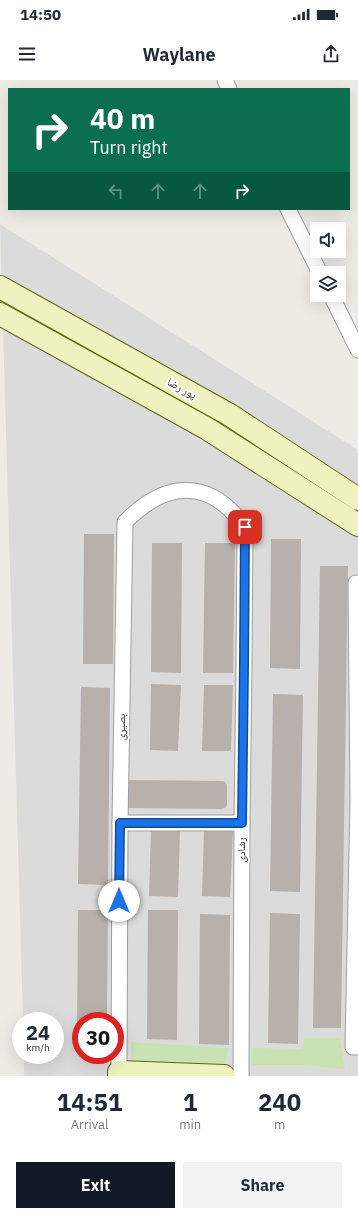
<!DOCTYPE html>
<html lang="en">
<head>
<meta charset="utf-8">
<style>
	:root { --surface:#fff; --page:#f2f2f3; --text:#1f2937; --muted:#747a83; --accent:#111827 }
	body { margin:0; font-family:"IBM Plex Sans","Noto Naskh Arabic",sans-serif; background:var(--page); color:var(--text); height:100vh; display:flex; flex-direction:column; font-size:15px; white-space:nowrap }
	* { box-sizing:border-box; margin:0 }
	p { font-size:13px; color:var(--muted) }
	.icon { flex:none; width:22px; height:22px; fill:none; stroke:currentColor; stroke-width:2; stroke-linecap:round; stroke-linejoin:round }
	.map { position:relative; height:996px; overflow:hidden }
	.details { display:flex; flex-direction:column; background:var(--surface); flex:1 }
	.details>* { flex:none }
	.guide { position:absolute; left:8px; top:8px; width:342px; height:122px; border-radius:0px; box-shadow:0 4px 16px #0002; background:#0b6e4f; color:#fff; overflow:hidden }
	.fabs { position:absolute; left:310px; top:142px; display:grid; gap:8px }
	.fabs a { display:grid; place-items:center; width:36px; height:36px; border-radius:0px; background:var(--surface); box-shadow:0 4px 16px #0002; font-size:20px }
	.speed { position:absolute; left:12px; top:932px; display:flex; gap:8px; font-size:20px; font-weight:700; text-align:center }
	.speed>* { display:grid; place-content:center; width:52px; height:52px; border-radius:50%; background:var(--surface); box-shadow:0 4px 16px #0002; line-height:1 }
	.speed small { font-size:10px; font-weight:400 }
	.speed .limit { border:6px solid #d22; background:#fff; color:#111 }
	.pin { position:absolute; display:grid; place-items:center; width:34px; height:34px; color:#fff; margin:-17px; border-radius:8px; box-shadow:0 2px 6px #0006 }
	.me { position:absolute; width:44px; margin:-22px; rotate:0deg; stroke-linejoin:round; filter:drop-shadow(0 0 3px #0008) }
	.turn { display:flex; align-items:center; gap:14px; height:84px; padding:0 16px; font-size:18px }
	.turn .icon { width:52px; height:52px; stroke-width:2.5 }
	.turn b { display:block; font-size:28px; line-height:34px }
	.lanes { display:flex; align-items:center; height:38px; padding:0 16px; background:#0003; justify-content:center; gap:20px; direction:ltr }
	.lanes .off { opacity:.35 }
	.eta { display:flex; justify-content:space-evenly; align-items:center; height:68px; text-align:center }
	.eta b { font-size:24px; font-weight:700; line-height:28px }
	.button { display:flex; gap:8px; margin-top:auto; padding:8px 16px }
	.button a { flex:1; height:46px; border-radius:0px; background:var(--accent); color:#fff; font-size:16px; font-weight:700; line-height:46px; text-align:center }
	.button a+a { background:var(--page); color:var(--text) }
	.status { display:flex; justify-content:space-between; align-items:center; height:28px; padding:0 20px; background:var(--surface); direction:ltr }
	.status svg { height:11px; fill:currentColor }
	header { display:flex; justify-content:space-between; align-items:center; height:52px; padding:0 16px; background:var(--surface); font-size:18px; font-weight:700 }
	.map>svg:first-child { display:block }
</style>
</head>
<body>
<div class="status"><b>14:50</b><svg viewBox="0 0 49 12"><path d="M0 12V9h3v3zM5 12V6h3v6zM10 12V3h3v9zM15 12V0h3v12zM26 1h20v11H26zM47 4h2v5h-2z"/></svg></div>
<header><svg class="icon" aria-label="menu" viewBox="0 0 24 24"><path d="M4 6h16M4 12h16M4 18h16"/></svg>Waylane<svg class="icon" aria-label="share" viewBox="0 0 24 24"><path d="M12 15V3M7 8l5-5 5 5M5 13v7h14v-7"/></svg></header>
<div class="map">
<svg width="358" height="996" viewBox="0 0 358 996">
	<rect width="100%" height="100%" fill="#eeebe5"/>
	<path fill="#dcdbdb" fill-rule="evenodd" d="M0 144 358 370V996H24V975H55V941H23ZM81 941H115V975H81Z"/>
	<g fill="#c8e2b1">
		<path d="M304 958H340L345 989 302 985H252V968L302 969Z"/>
		<path d="M131 962 228 968 225 986 131 982Z"/>
	</g>
	<g fill="#b7b0ab">
		<path d="M84 454H114L113 584H83Z"/>
		<path d="M271 459H301L300 589 270 588Z"/>
		<path d="M152 463H182L181 593 151 592Z"/>
		<path d="M205 463H235L233 593H203Z"/>
		<path d="M320 486H348L341 948H313Z"/>
		<path d="M151 604 181 605 178 671 150 670Z"/>
		<path d="M204 605H233L231 671H202Z"/>
		<path d="M81 607 110 608 108 805 78 804Z"/>
		<path d="M273 614 303 615 300 812 270 811Z"/>
		<path d="M128 700 223 701 225 702 227 705V725L225 728 222 729 128 728 125 726Z"/>
		<path d="M151 750 180 751 178 817 149 816Z"/>
		<path d="M204 750 233 751 230 817 202 816Z"/>
		<path d="M78 830H108L107 941H81V959H77Z"/>
		<path d="M148 830H178L177 960 147 959Z"/>
		<path d="M270 833 300 834 298 964 268 963Z"/>
		<path d="M200 834 230 835 229 965 199 964Z"/>
	</g>
	<g fill="none" stroke-linecap="round" stroke-linejoin="round">
		<g stroke="#9f9f9f" stroke-width="17">
			<g id="street">
				<path d="M225 0 229 9"/>
				<path d="M288 129 320 193"/>
				<path d="M331 215 358 270"/>
				<path d="M356 503 358 721 353 967H358"/>
				<path d="M120 743H242"/>
				<path d="M119 992 120 743 125 442C166 401 209 397 245 447L244 584 242 743 241 996"/>
			</g>
		</g>
		<g stroke="#5e6811" stroke-width="24">
			<g id="secondary">
				<path d="M0 207 230 335 358 419"/>
				<path d="M0 234 206 348 358 445"/>
				<path d="M119 996V992L224 996"/>
			</g>
		</g>
		<use href="#street" stroke="#fff" stroke-width="15"/>
		<use href="#secondary" stroke="#eff2bf" stroke-width="22"/>
	</g>
	<g fill="none" stroke-linecap="round" stroke-linejoin="round">
		<g stroke="#114b97" stroke-width="10">
			<path id="route" d="M119 821 120 743H242L244 584 245 447"/>
		</g>
		<use href="#route" stroke="#1a73e8" stroke-width="7"/>
	</g>
	<g text-anchor="middle" dominant-baseline="central" stroke-width="4" stroke-linejoin="round" paint-order="stroke">
		<g font-size="11" fill="#1e1e1e" stroke="#fff">
			<text transform="translate(182 308) rotate(29)">پور رضا</text>
			<text transform="translate(121 647) rotate(-89)">بصیری</text>
			<text transform="translate(241 770) rotate(-90)">رشادی</text>
		</g>
	</g>
</svg>
<div class="fabs">
<a><svg class="icon" aria-label="sound" viewBox="0 0 24 24"><path d="M4 9h4l5-4v14l-5-4H4zM17 9q2 3 0 6"/></svg></a>
<a><svg class="icon" aria-label="layers" viewBox="0 0 24 24"><path d="M12 4l9 5-9 5-9-5zM3 14l9 5 9-5"/></svg></a>
</div>
<div class="speed"><div>24<small>km/h</small></div><div class="limit">30</div></div>
<div class="pin" style="left:245px;top:447px;background:#d93025"><svg class="icon" aria-label="arrive" viewBox="0 0 24 24"><path d="M6 21V4h12l-3 4 3 4H6"/></svg></div>
<svg class="me" style="left:119px;top:821px" viewBox="-20 -20 40 40"><circle r="19" fill="#fff"/><path d="M0-13L10 11 0 6-10 11z" fill="#1a73e8"/></svg>
<div class="guide">
<div class="turn"><svg class="icon" aria-label="right" viewBox="0 0 24 24"><path d="M7 20v-9h11M14 6l5 5-5 5"/></svg><div><b>40 m</b>Turn right</div></div>
<div class="lanes"><svg class="icon off" aria-label="left" viewBox="0 0 24 24"><path d="M17 20v-9H6M10 6l-5 5 5 5"/></svg><svg class="icon off" aria-label="ahead" viewBox="0 0 24 24"><path d="M12 20V5M6 11l6-6 6 6"/></svg><svg class="icon off" aria-label="ahead" viewBox="0 0 24 24"><path d="M12 20V5M6 11l6-6 6 6"/></svg><svg class="icon" aria-label="right" viewBox="0 0 24 24"><path d="M7 20v-9h11M14 6l5 5-5 5"/></svg></div>
</div>
</div>
<section class="details">
<div class="eta">
<div><b>14:51</b><p>Arrival</p></div>
<div><b>1</b><p>min</p></div>
<div><b>240</b><p>m</p></div>
</div>
<div class="button"><a>Exit</a><a>Share</a></div>
</section>
</body>
</html>
